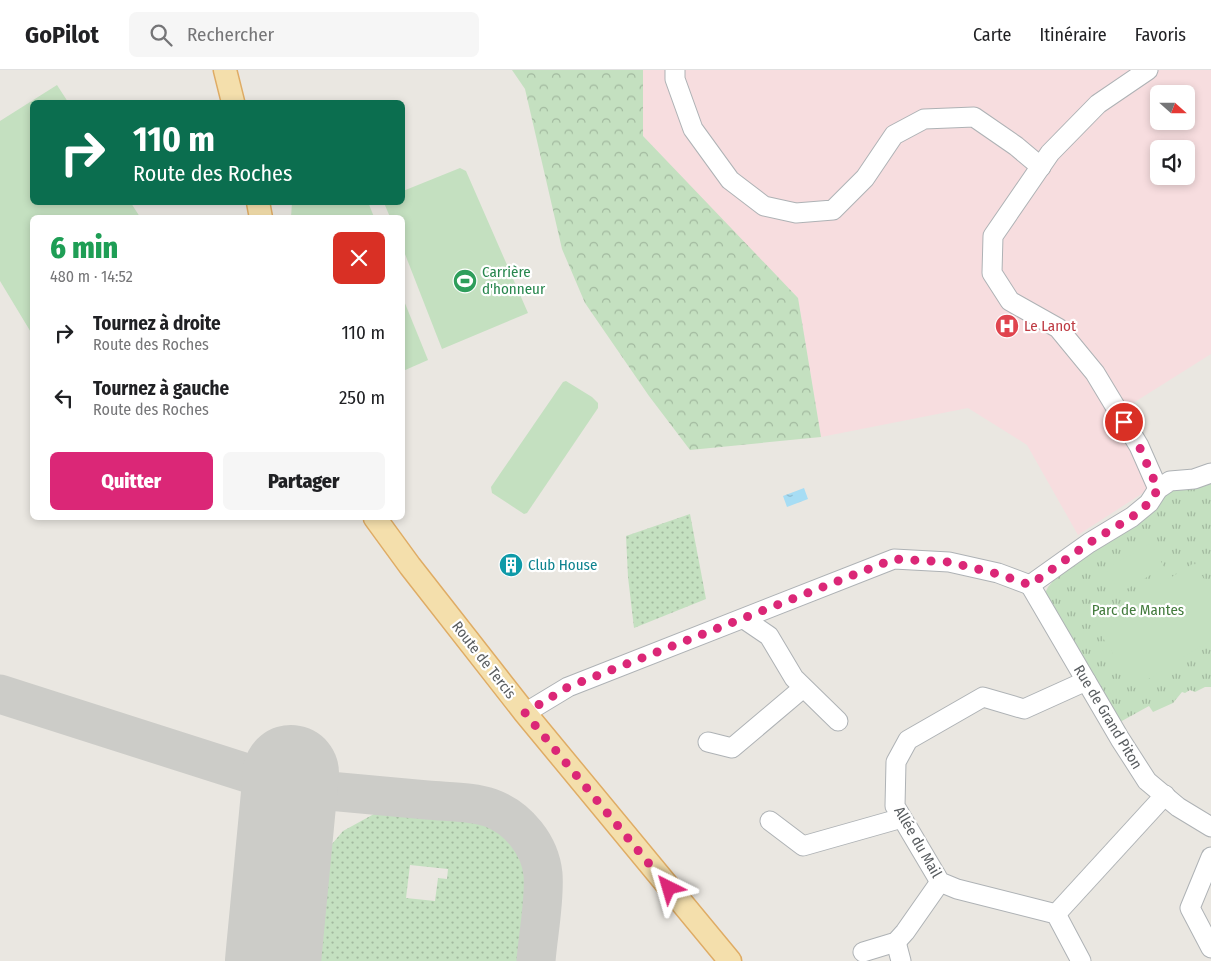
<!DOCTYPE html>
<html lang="fr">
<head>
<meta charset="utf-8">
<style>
	:root { --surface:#fff; --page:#f6f6f6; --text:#202124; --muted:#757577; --line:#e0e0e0; --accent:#db2777 }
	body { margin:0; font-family:"Fira Sans Condensed",sans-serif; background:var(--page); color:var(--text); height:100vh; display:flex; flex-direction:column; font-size:19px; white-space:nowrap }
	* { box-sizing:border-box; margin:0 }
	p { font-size:16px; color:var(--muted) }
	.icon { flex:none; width:28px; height:28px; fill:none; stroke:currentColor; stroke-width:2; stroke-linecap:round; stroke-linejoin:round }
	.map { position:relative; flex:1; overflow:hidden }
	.sheet { position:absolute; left:30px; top:145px; width:375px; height:305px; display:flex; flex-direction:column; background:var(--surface); border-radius:8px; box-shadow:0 2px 8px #0003 }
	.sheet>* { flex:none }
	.top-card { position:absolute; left:30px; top:30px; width:375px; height:105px; border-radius:8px; box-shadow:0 2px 8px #0003; background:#0b6e4f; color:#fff; overflow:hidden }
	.needle { width:32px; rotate:111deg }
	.controls { position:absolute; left:1150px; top:15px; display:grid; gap:10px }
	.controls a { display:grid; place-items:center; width:45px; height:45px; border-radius:8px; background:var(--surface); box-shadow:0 2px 8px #0003; font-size:25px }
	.pin { position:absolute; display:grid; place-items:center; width:42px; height:42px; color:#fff; margin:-21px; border:2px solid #fff; border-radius:50%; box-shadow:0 1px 5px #0007 }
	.me { position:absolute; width:55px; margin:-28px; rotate:320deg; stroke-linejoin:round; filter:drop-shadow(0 0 4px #0008) }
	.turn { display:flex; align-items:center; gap:18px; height:105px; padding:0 20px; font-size:22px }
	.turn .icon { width:65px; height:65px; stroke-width:2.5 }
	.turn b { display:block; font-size:35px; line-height:42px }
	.round { display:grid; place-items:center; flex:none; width:52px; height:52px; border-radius:8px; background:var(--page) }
	.summary { display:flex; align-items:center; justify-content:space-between; height:85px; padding:0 20px }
	h1 { font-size:30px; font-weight:800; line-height:38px; color:#1e9e55 }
	.primary-button { display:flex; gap:10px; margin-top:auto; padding:10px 20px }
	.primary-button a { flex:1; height:58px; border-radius:8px; background:var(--accent); color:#fff; font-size:20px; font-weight:800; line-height:58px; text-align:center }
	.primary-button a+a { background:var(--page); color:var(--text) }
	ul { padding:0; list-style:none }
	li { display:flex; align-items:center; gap:15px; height:65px; padding:0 20px }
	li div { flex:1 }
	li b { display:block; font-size:19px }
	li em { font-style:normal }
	header { display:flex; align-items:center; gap:30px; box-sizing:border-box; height:70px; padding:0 25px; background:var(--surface); border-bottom:1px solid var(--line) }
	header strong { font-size:24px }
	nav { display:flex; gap:28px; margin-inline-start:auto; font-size:18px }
	.search { width:350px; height:45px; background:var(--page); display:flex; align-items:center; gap:12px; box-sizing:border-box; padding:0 18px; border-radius:8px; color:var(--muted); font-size:19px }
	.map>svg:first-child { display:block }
</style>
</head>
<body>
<header>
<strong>GoPilot</strong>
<div class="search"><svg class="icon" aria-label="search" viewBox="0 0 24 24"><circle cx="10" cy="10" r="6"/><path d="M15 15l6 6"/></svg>Rechercher</div>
<nav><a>Carte</a><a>Itinéraire</a><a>Favoris</a></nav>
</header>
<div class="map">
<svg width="1211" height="891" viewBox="0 0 1211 891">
	<defs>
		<pattern id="grass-dots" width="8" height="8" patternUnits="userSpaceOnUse" patternTransform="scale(1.25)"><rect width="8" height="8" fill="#c4e0c0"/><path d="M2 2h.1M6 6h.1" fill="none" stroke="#a2b99f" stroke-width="1.8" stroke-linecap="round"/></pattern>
		<pattern id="forest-crowns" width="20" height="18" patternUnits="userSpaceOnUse" patternTransform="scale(1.25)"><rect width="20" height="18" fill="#c4e0c0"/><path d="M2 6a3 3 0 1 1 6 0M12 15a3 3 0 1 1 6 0" fill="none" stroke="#a2b99f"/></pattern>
		<pattern id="park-tufts" width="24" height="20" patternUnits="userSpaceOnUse" patternTransform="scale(1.25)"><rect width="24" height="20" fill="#c4e0c0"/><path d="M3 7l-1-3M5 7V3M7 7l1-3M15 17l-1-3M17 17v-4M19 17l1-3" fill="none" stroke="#a2b99f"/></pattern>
		<pattern id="water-ripples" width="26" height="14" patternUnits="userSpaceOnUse" patternTransform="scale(1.25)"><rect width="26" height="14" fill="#a7ddf4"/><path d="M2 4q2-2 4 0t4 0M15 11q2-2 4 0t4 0" fill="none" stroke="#8bb6c9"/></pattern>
	</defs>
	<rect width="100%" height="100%" fill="#eae7e1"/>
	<path fill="#f7dddf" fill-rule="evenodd" d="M643 0H1211V284L1130 335 1160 412 1078 465 1027 375 968 338 821 367 798 228 761 191 643 66ZM1159 24H1186V51H1159ZM1159 79H1186V106H1159Z"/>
	<g fill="url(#grass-dots)" fill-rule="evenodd">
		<path d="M690 444 706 529 634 558 628 507 626 466Z"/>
		<path d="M391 743 492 754 506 764 517 776 527 804 519 891H317L327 790 332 774 343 761 374 744ZM410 795 448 799 447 809 438 808 435 831 406 828Z"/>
	</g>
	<path fill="url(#forest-crowns)" d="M512 0H643V66L798 228 821 367 690 380 649 326 585 233 562 179 525 19Z"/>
	<path fill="url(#park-tufts)" d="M1211 410V617H1205L1195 622 1190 620 1185 623 1182 622 1173 633 1153 642 1149 636 1120 652 1045 523 1048 517 1059 504 1165 418Z"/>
	<g fill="#c4e0c0">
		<path d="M57 15 68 32H32V132L131 133 140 147 32 148V264L0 211V51Z"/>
		<path d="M460 98 466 101 528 243 442 279 403 179 402 148 390 147 384 133 402 132 403 121Z"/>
		<path d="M368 132 374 147H291L292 133Z"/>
		<path d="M402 226 428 290 403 301H402Z"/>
		<path d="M566 311 592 327 598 333V338L527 443 524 444 492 423 491 417 563 312Z"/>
		<path d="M1151 473 1164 497 1120 523 1106 499Z"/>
		<path d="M1194 493 1211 520V570L1134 618 1095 555Z"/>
	</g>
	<path fill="url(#water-ripples)" d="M804 418 808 429 787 437 783 426Z"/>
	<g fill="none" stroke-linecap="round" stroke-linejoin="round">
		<g stroke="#ccccc8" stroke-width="39">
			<path d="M0 624 247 703"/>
			<path d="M286 780C289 754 284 723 318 720 354 723 391 727 427 730 448 732 472 731 491 738 518 748 540 775 543 804 545 830 538 865 536 891"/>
		</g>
		<path stroke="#ccccc8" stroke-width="96" d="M273 891 291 703"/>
		<g stroke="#aeb2b5" stroke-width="21">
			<g id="minor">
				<path d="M675 0V9L693 59 730 110 764 136 796 143 833 140 865 108 894 65 924 49 974 47 1016 76 1041 97"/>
				<path d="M1148 0 1098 34 1050 83 993 166 992 203 1010 231 1058 258 1095 303 1139 376 1158 419"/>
				<path d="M1030 515 1120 669 1147 711 1178 737 1211 757"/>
				<path d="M1030 515 1089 473 1132 447 1149 433 1158 419 1170 411 1194 409 1211 403"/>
				<path d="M744 549 769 566 794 608 838 651"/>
				<path d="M525 643 568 617 894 489 949 492 998 503 1030 515"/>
				<path d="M708 672 732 678 803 618"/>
				<path d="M770 751 803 776 902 748"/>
				<path d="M1211 787 1190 838 1211 878"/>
				<path d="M1056 844 1165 725"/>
				<path d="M896 872 901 891"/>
				<path d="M863 882 896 872 905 862 940 812"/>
				<path d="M1081 891 1056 844 957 819 940 812 895 736 896 692 908 670 983 627 1024 639 1086 611"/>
			</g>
		</g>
		<g stroke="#dfac65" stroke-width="25">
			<g id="major">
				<path d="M225 0 233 32"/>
				<path d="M258 132 261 148"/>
				<path d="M375 448 410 496 525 643 730 891"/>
			</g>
		</g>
		<use href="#minor" stroke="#fff" stroke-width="19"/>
		<use href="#major" stroke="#f4dfac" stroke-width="22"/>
	</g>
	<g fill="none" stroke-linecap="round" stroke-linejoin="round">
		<path stroke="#db2777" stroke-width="9" stroke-dasharray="0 16.2" d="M669 818 525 643 568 617 894 489 949 492 998 504 1030 515 1089 473 1132 447 1149 433 1158 419 1139 376 1124 352"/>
	</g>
	<defs>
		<g id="stadium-disc" transform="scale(1.25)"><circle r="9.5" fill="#2e9e5b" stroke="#fff"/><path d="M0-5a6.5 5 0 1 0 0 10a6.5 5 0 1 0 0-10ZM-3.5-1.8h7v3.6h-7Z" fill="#fff"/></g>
		<g id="hospital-disc" transform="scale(1.25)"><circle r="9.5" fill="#e0444e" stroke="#fff"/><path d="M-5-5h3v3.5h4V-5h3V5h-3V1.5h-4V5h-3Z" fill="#fff"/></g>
		<g id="building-disc" transform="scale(1.25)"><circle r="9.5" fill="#0f9aa8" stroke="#fff"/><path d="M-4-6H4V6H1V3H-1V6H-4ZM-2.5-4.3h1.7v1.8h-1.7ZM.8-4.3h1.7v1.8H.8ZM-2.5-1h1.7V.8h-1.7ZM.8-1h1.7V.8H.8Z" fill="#fff"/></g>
	</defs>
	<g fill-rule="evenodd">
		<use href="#stadium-disc" x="465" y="211"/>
		<use href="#hospital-disc" x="1007" y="256"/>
		<use href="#building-disc" x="511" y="495"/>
	</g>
	<g text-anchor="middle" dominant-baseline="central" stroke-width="4.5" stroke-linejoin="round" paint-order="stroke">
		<g font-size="15" fill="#27864d" stroke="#fff" text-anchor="start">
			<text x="482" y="202">Carrière<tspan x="482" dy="17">d'honneur</tspan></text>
		</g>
		<g font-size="15" fill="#be3a42" stroke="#fff" text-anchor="start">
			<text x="1024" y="256">Le Lanot</text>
		</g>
		<g font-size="15" fill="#0d838f" stroke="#fff" text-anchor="start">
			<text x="528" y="495">Club House</text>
		</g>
		<g font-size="15" fill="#437b3d" stroke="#fff">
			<text x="1138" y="540">Parc de Mantes</text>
		</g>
		<g font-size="15" fill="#595d60" stroke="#fff">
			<text transform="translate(484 590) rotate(52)">Route de Tercis</text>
			<text transform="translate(1108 647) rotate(59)">Rue de Grand Piton</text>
			<text transform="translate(918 772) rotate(60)">Allée du Mail</text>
		</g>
	</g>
</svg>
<div class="controls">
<a><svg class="needle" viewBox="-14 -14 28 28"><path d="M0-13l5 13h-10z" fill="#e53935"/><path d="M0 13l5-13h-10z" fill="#757577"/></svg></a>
<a><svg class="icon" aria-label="sound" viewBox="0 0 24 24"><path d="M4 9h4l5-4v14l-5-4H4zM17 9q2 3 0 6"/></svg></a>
</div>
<div class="pin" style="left:1124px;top:352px;background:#d93025"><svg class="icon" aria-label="arrive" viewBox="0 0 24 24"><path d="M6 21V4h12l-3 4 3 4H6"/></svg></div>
<svg class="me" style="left:669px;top:818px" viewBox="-20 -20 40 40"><path d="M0-17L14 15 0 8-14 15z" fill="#db2777" stroke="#fff" stroke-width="4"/></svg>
<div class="top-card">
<div class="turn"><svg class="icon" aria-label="right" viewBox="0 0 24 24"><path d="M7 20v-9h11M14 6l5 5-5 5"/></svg><div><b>110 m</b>Route des Roches</div></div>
</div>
<section class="sheet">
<div class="summary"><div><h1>6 min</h1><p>480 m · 14:52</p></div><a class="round" style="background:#d93025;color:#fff"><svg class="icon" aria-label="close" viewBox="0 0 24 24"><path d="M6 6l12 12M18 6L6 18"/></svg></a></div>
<ul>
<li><svg class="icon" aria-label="right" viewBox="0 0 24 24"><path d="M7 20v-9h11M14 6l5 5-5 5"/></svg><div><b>Tournez à droite</b><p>Route des Roches</p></div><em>110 m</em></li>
<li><svg class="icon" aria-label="left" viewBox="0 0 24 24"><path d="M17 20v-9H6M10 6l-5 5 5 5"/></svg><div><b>Tournez à gauche</b><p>Route des Roches</p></div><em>250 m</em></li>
</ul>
<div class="primary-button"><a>Quitter</a><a>Partager</a></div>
</section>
</div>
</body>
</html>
